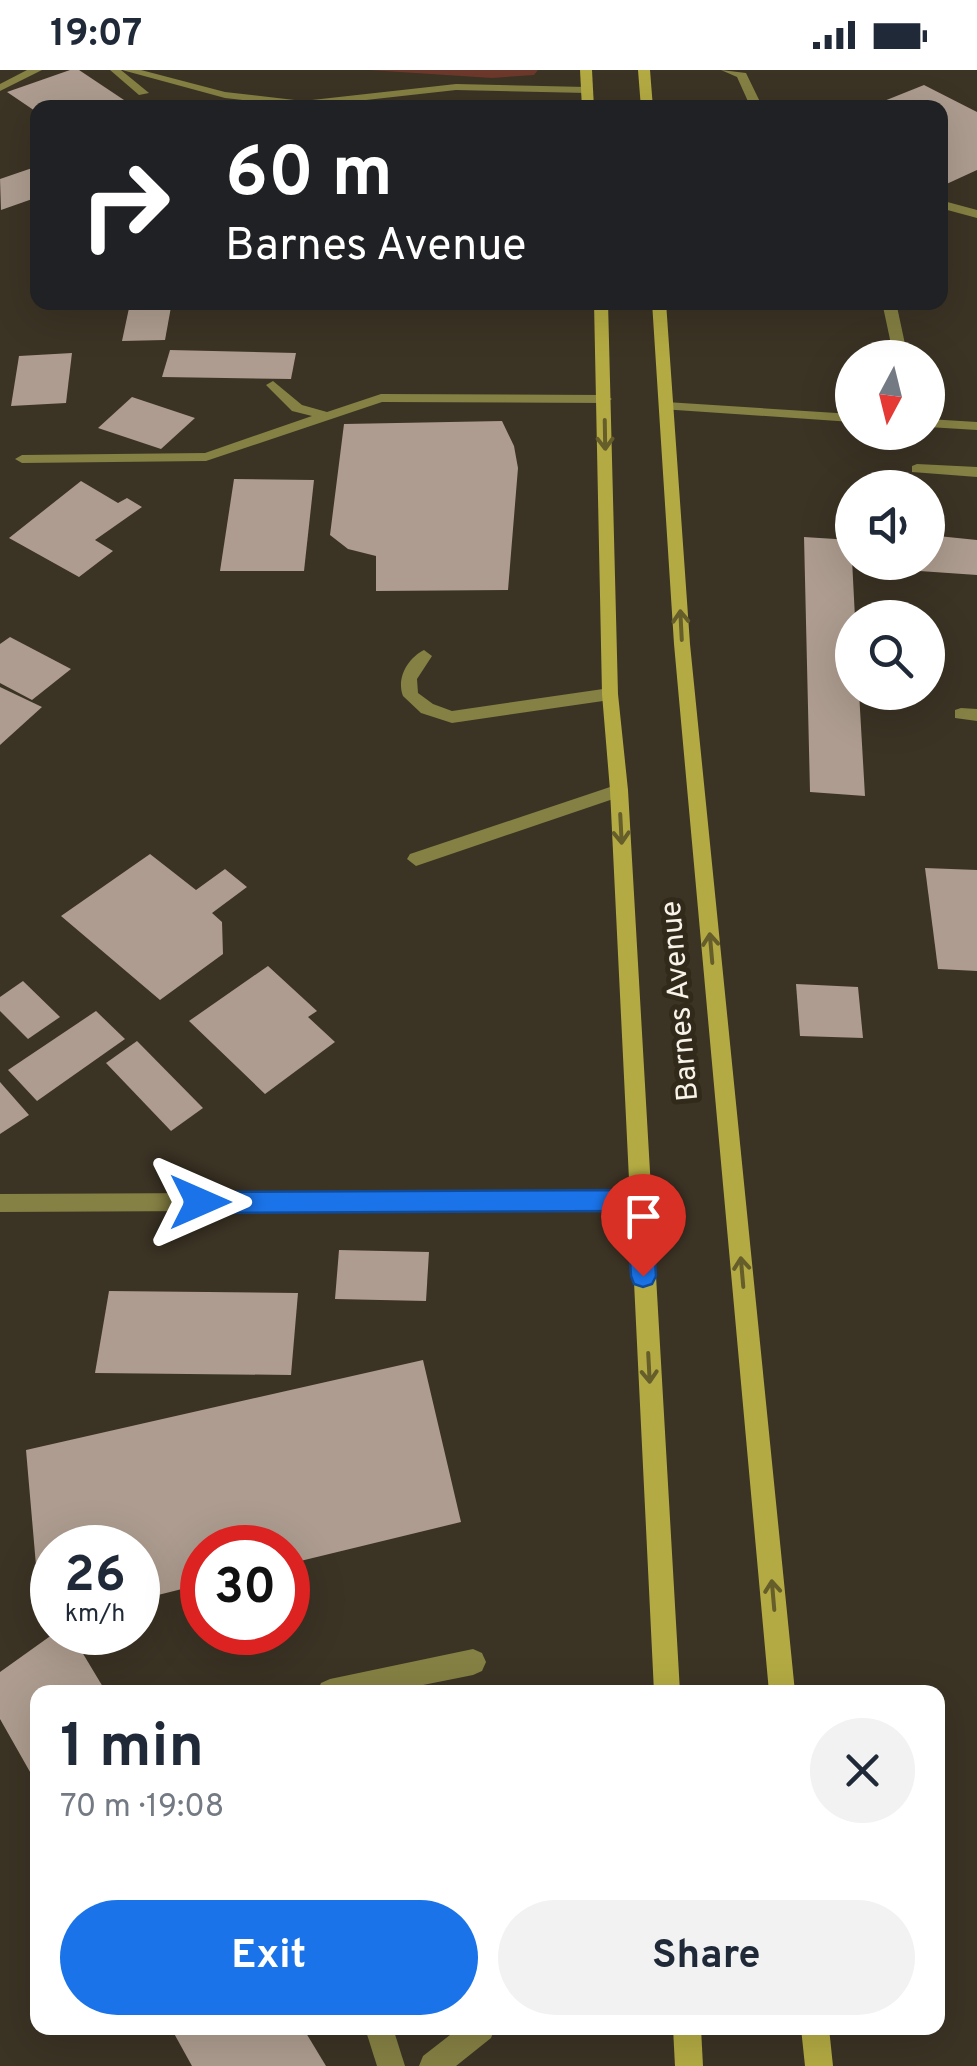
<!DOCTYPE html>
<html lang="en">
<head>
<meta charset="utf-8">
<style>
	:root { --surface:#fff; --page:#f2f2f3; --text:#1f2937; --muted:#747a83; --accent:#1a73e8 }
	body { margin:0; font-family:Overpass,sans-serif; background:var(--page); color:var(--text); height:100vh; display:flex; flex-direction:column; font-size:38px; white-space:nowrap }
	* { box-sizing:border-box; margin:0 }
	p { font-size:32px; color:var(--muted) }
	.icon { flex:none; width:55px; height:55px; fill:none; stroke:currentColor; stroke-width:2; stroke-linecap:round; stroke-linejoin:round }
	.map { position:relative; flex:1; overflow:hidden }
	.drawer { position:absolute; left:30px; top:1615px; width:915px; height:350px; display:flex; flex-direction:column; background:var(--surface); border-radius:20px; box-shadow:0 10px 40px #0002 }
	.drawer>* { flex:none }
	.hud { position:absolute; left:30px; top:30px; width:918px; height:210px; border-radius:20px; box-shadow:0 10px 40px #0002; background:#202124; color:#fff; overflow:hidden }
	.needle { width:65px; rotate:187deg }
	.controls { position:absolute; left:835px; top:270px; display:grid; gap:20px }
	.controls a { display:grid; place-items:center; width:110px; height:110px; border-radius:50%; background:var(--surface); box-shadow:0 10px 40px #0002; font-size:50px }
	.speed { position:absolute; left:30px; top:1455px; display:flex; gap:20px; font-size:50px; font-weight:700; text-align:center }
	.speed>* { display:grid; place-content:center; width:130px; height:130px; border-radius:50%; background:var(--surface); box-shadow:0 10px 40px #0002; line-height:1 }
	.speed small { font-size:25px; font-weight:400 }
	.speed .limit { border:15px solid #d22; background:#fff; color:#111 }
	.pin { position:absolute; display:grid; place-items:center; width:85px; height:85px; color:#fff; margin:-102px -42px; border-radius:50% 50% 50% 0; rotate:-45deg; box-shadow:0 0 10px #0007 }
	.pin .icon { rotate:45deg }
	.me { position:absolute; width:110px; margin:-55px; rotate:90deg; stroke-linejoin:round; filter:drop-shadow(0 0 8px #0008) }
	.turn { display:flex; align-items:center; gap:35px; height:210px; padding:0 30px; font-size:45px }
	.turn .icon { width:130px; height:130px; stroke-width:2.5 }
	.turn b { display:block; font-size:70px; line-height:85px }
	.round { display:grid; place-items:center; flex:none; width:105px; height:105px; border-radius:52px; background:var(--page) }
	.head { display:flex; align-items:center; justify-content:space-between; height:170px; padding:0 30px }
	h1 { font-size:60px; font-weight:700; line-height:75px }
	.primary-button { display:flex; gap:20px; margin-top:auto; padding:20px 30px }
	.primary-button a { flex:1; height:115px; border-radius:60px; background:var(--accent); color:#fff; font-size:40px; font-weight:700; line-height:115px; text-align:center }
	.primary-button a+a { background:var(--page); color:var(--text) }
	.status { display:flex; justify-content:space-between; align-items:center; height:70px; padding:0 50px; background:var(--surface); direction:ltr }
	.status svg { height:28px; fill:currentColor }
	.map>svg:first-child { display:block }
</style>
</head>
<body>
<div class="status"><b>19:07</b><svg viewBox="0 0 49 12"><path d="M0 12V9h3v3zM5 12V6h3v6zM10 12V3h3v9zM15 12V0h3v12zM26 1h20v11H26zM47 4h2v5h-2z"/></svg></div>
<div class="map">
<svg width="977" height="1996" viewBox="0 0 977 1996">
	<rect width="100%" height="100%" fill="#3b3324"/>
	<path fill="#6b382b" d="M369 0H538L534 5 492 8Z"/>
	<g fill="#ad9c8f">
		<path d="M70 0H79L136 38H38V43L7 22Z"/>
		<path d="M924 15 977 42V100L940 117V38L869 37Z"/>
		<path d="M38 96V127L1 140 0 109Z"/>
		<path d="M171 237 165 270 122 271 129 238Z"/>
		<path d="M170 280 296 283 291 309 162 307Z"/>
		<path d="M72 283 66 333 11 336 19 286Z"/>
		<path d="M132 327 195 348 161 379 98 358Z"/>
		<path d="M502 351 514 376 518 398 508 520 376 521V486L348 479 330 465 344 354Z"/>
		<path d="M234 409 314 410 304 501H220Z"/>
		<path d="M81 411 118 433 127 428 142 437 95 470 113 481 79 507 9 468Z"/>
		<path d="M928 465 977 470V505L905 500V492H928Z"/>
		<path d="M804 467 851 470 855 548 852 622H859L865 726 810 722Z"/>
		<path d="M10 567 71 599 32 630 0 613V574Z"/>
		<path d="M0 617 42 637 0 675Z"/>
		<path d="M150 784 196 820 225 799 247 817 212 843 222 852 223 884 160 930 61 846Z"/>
		<path d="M925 798 977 800V901L938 899Z"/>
		<path d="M268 896 317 941 308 947 335 972 265 1024 189 951Z"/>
		<path d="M23 911 60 947 28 969 0 941V927Z"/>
		<path d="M796 914 858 917 863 968 800 966Z"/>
		<path d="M96 941 125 969 37 1031 8 1000Z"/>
		<path d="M137 971 203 1038 171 1061 106 993Z"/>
		<path d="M0 1012 29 1045 0 1064Z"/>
		<path d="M339 1180 429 1182 426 1231 335 1229Z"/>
		<path d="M109 1221 298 1223 291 1305 95 1303Z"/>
		<path d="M423 1290 461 1452 288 1494V1478H202V1514L138 1530V1478H52V1551L41 1553 26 1380Z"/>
		<path d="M56 1562H70L106 1622H38V1716L0 1649V1602Z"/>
		<path d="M171 1958H303L326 1996H192Z"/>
	</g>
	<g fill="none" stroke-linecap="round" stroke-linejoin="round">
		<g fill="#858043" fill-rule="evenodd">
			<path d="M27 0H42L0 21V14Z"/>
			<path d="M110 0H121L149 23 139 25Z"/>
			<path d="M122 0H141L225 22 303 31 456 14 587 17 593 20 587 23 456 20 303 37 225 28Z"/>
			<path d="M721 0 746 3 763 38H751L737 7Z"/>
			<path d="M940 130 977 140V148L940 138Z"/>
			<path d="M882 232H896L908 288H894Z"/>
			<path d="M273 311 302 335 327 342 381 324 605 325 612 329 605 333 382 332 206 391 22 393 15 389 22 385 205 383 312 346 292 341 266 315Z"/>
			<path d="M917 394 977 397V407L912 402V396Z"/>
			<path d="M424 580 432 586 417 609 418 623 433 634 452 641 610 618 618 624 610 630 452 653 421 643 403 626C396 608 408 588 424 580Z"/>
			<path d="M961 638 977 639V651L955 648V640Z"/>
			<path d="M619 714 625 715 628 720 625 725 416 796 407 789 410 784Z"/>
			<path d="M473 1579 482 1583 486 1592 482 1601 473 1605 388 1622H317L321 1613 330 1609Z"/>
			<path d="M365 1958H393L405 1996H377Z"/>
		</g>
		<g fill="#858043" fill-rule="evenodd">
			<path d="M666 332 852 344V352L661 339V333Z"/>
			<path d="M928 349 977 352V360L928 357Z"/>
			<path d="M639 1121 646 1123 650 1130 646 1137 639 1139 0 1142V1124Z"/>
			<path d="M459 1958H495L491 1968 456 1996H419L423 1986Z"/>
		</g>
		<g fill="#b3aa43" fill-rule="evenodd">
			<path d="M580 0H592L594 38H582Z"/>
			<path d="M638 0H650L653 38H641Z"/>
			<path d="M594 232H608L618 624 628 720 680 1622H654L610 720 602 624Z"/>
			<path d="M652 232H666L690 574 795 1622H769L674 574Z"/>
			<path d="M673 1958H701L703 1996H675Z"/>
			<path d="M801 1958H829L833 1996H805Z"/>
		</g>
	</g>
	<defs><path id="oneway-shaft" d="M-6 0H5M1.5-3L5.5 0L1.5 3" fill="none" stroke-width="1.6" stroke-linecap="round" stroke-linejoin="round" transform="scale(2.5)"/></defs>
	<g stroke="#655d2a">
		<use href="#oneway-shaft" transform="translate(605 365) rotate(89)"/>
		<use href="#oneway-shaft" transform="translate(681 555) rotate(-93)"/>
		<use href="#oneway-shaft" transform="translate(621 759) rotate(87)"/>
		<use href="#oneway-shaft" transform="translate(711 878) rotate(-95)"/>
		<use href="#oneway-shaft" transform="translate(742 1202) rotate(-95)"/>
		<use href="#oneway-shaft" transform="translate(649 1298) rotate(87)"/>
		<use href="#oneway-shaft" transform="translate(773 1525) rotate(-95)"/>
	</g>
	<path fill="#1a73e8" stroke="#114b97" stroke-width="2.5" d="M639 1120 647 1123 651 1130 656 1206 652 1214 643 1217 634 1214 631 1206 627 1141 200 1143 191 1140 188 1132 191 1125 200 1122Z"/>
	<g text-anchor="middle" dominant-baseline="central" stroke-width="10" stroke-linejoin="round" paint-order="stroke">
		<g font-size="30" fill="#f8f3e9" stroke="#31291a">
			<text transform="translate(681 931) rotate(-95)">Barnes Avenue</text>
		</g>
	</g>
</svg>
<div class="controls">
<a><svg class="needle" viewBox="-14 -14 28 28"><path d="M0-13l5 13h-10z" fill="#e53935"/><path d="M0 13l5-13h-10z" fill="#747a83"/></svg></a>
<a><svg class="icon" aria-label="sound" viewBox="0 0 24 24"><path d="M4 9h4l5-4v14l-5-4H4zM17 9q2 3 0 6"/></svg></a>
<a><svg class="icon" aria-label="search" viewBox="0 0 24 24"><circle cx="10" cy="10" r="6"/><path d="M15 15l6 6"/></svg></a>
</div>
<div class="speed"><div>26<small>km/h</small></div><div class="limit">30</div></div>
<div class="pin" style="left:643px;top:1206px;background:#d93025"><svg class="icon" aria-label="arrive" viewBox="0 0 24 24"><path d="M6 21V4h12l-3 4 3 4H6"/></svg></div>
<svg class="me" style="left:200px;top:1132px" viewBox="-20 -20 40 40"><path d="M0-17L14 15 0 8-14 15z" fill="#1a73e8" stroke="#fff" stroke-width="4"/></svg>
<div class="hud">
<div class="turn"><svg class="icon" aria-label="right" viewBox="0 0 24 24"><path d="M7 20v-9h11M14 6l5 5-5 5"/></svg><div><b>60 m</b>Barnes Avenue</div></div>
</div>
<section class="drawer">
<div class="head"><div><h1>1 min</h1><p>70 m · 19:08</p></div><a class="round"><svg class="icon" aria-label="close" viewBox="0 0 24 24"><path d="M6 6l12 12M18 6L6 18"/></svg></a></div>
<div class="primary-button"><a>Exit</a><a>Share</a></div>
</section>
</div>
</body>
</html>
